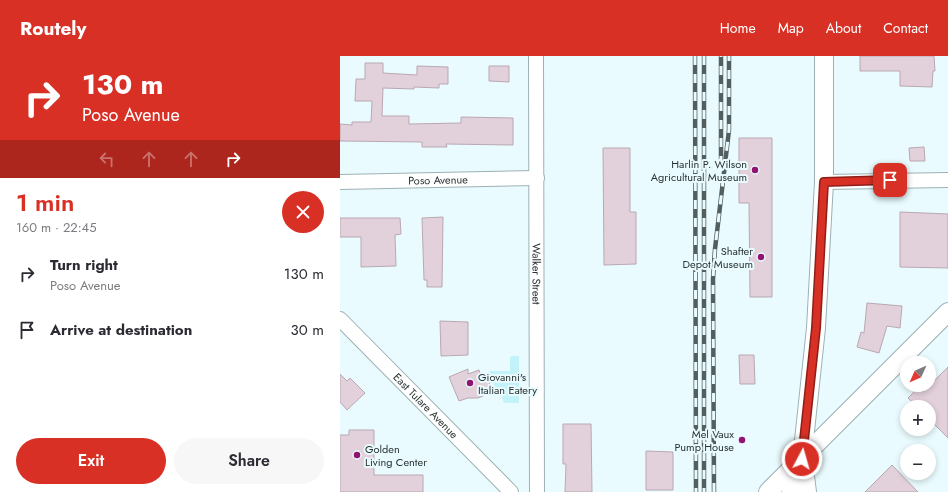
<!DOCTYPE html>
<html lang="en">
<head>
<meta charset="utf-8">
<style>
	:root { --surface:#fff; --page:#f7f7f7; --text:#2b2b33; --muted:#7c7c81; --accent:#d93025 }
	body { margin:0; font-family:Jost,sans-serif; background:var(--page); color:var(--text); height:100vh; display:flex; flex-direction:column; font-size:15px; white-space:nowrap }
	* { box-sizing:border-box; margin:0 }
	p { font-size:13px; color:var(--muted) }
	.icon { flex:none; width:22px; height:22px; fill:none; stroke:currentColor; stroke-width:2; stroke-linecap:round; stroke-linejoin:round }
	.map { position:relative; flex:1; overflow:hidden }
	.sheet { display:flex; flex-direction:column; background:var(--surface); width:340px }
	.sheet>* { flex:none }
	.hud { background:#d93025; color:#fff; overflow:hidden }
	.needle { width:26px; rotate:225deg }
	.tools { position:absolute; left:560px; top:300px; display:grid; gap:8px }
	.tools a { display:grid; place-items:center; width:36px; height:36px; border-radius:50%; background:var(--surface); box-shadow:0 2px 6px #0003; font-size:20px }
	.pin { position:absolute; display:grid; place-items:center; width:34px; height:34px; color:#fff; margin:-17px; border-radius:8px; box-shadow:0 2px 6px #0006 }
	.me { position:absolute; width:44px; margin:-22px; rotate:6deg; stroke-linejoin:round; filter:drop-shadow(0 0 3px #0008) }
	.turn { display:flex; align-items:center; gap:14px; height:84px; padding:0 16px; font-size:18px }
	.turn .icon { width:52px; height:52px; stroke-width:2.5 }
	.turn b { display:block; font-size:28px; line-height:34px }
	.lanes { display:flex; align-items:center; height:38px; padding:0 16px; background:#0003; justify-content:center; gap:20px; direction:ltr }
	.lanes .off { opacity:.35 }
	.round { display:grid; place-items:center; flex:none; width:42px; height:42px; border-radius:21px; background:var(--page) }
	.head { display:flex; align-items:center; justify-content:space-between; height:68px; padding:0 16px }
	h1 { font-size:24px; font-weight:600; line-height:30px; color:var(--accent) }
	.button { display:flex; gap:8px; margin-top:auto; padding:8px 16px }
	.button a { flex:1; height:46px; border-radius:24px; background:var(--accent); color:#fff; font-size:16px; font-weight:600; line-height:46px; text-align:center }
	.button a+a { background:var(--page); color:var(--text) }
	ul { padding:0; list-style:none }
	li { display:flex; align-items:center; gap:12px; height:56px; padding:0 16px }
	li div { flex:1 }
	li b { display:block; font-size:15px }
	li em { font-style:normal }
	header { display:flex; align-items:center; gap:24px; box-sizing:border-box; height:56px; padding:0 20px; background:var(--accent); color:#fff }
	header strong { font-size:19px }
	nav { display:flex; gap:22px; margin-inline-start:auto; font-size:14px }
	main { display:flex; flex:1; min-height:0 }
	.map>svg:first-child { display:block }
</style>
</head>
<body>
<header>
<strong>Routely</strong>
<nav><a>Home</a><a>Map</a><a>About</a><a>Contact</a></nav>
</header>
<main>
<section class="sheet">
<div class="hud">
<div class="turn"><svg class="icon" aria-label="right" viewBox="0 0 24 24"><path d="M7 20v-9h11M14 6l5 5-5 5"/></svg><div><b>130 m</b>Poso Avenue</div></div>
<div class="lanes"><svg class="icon off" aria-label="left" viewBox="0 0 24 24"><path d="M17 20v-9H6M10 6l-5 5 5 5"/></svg><svg class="icon off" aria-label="ahead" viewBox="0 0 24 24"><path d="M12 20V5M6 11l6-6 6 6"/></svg><svg class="icon off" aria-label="ahead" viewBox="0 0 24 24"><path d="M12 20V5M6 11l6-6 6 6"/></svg><svg class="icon" aria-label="right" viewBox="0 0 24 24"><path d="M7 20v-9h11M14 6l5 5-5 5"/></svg></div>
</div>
<div class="head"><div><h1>1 min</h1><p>160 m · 22:45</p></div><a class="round" style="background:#d93025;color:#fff"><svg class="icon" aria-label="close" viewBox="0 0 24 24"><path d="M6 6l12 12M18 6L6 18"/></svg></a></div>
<ul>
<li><svg class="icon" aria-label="right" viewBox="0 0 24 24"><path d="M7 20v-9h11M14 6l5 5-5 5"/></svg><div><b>Turn right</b><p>Poso Avenue</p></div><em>130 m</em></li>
<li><svg class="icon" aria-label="arrive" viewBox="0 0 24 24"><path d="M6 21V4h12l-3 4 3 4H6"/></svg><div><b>Arrive at destination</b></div><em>30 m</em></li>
</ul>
<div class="button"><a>Exit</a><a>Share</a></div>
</section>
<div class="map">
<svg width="608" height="436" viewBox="0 0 608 436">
	<rect width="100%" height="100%" fill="#e9fbfe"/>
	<path fill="#c2f3fb" d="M172 300H179V347H164L160 336H157L149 317 150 315H170V301Z"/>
	<g fill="#e2d0da" stroke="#b9a8b2">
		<path d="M520 0H594L595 15H593L592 31 560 30V15H520Z"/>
		<path d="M25 7H43V17L77 19V10L108 11V28H99V32L74 31V33L43 32 42 60H69V68L121 67V61L173 62V89L106 88 107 91H82V86L0 85V68L12 69V66H31L32 45H15L16 23H25Z"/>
		<path d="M149 10H169V26L149 25Z"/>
		<path d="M399 82H432V241H410L409 147H399Z"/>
		<path d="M584 91 585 105H570L569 92Z"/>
		<path d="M263 92H290V156H296V208L264 209Z"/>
		<path d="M560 156 608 158V212L560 211Z"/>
		<path d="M103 161 102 231H87V224H84L82 162Z"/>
		<path d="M0 162H60L61 178 55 179 56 210 21 211V181H0Z"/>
		<path d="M527 247 562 250 560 272 547 270 539 297 517 291 521 276 524 277Z"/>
		<path d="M100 265 128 266V299L101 300Z"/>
		<path d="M399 299H414L415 328H400Z"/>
		<path d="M608 311V382L589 363V351H577L568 342 578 332 583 336Z"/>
		<path d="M128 313V318L139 314 141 320 146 318 153 336 138 342H128L119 345 109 321Z"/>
		<path d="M0 318 7 325 10 322 25 337 7 354 0 346Z"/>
		<path d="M223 368H251L252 436H225L226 408H223Z"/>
		<path d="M9 374H34V419H83V436H0V379H9Z"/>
		<path d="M306 395 333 396V434H306Z"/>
		<path d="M552 409 578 436H525Z"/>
	</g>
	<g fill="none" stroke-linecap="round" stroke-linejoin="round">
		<g stroke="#9db1b4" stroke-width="16">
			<g id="minor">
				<path id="s1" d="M196 0 197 436"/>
				<path id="s2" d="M0 126 197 122"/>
				<path d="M484 126 608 124"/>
				<path id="s3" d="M0 263 171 436"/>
			</g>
		</g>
		<g stroke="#9db1b4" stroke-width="20">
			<g id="major">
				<path d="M463 405 467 436"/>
				<path d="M428 436 608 256"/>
				<path d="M451 436 462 403 476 272 484 126V0"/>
			</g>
		</g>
		<use href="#minor" stroke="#fff" stroke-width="14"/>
		<use href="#major" stroke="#fff" stroke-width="18"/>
		<g stroke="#535e5f" stroke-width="4.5">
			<g id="rail">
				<path d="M355 0 356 436"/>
				<path d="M364 0V436"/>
				<path d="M381 109V0"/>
				<path d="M374 436 373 223 375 193 389 74V0"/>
			</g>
		</g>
		<use href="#rail" stroke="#e9fbfe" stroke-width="3" stroke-dasharray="9" stroke-linecap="butt"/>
	</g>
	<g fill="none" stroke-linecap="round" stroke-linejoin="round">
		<g stroke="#8d1f18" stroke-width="10">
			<path id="route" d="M462 403 476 272 484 126 550 124"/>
		</g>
		<use href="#route" stroke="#d93025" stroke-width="7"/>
	</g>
	<g fill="#921470" stroke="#e9fbfe" stroke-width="1.5">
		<circle cx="415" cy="114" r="4"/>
		<circle cx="421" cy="201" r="4"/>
		<circle cx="130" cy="327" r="4"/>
		<circle cx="402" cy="384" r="4"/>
		<circle cx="17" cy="399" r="4"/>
	</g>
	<g text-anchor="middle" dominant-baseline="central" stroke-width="4" stroke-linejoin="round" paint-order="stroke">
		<g font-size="11" fill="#293233" stroke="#e9fbfe" text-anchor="end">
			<text x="407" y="108">Harlin P. Wilson<tspan x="407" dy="13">Agricultural Museum</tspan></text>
			<text x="413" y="195">Shafter<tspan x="413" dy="13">Depot Museum</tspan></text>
			<text x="138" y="321" text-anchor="start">Giovanni's<tspan x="138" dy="13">Italian Eatery</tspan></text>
			<text x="394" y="378">Mel Vaux<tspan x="394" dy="13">Pump House</tspan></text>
			<text x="25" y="393" text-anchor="start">Golden<tspan x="25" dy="13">Living Center</tspan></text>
		</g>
		<g font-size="11" fill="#293233" stroke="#e9fbfe">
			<text stroke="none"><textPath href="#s2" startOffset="98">Poso Avenue</textPath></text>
			<text stroke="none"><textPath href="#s1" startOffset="218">Walker Street</textPath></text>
			<text stroke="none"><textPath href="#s3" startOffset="122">East Tulare Avenue</textPath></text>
		</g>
	</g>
</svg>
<div class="tools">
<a><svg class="needle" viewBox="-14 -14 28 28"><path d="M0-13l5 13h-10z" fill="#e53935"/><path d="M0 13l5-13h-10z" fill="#7c7c81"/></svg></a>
<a>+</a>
<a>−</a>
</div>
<div class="pin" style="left:550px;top:124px;background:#d93025"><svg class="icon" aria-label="arrive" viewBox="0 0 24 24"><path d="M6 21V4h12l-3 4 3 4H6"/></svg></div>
<svg class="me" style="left:462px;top:403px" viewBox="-20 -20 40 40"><circle r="17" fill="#d93025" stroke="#fff" stroke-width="3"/><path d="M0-11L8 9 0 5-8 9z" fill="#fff"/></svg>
</div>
</main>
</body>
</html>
